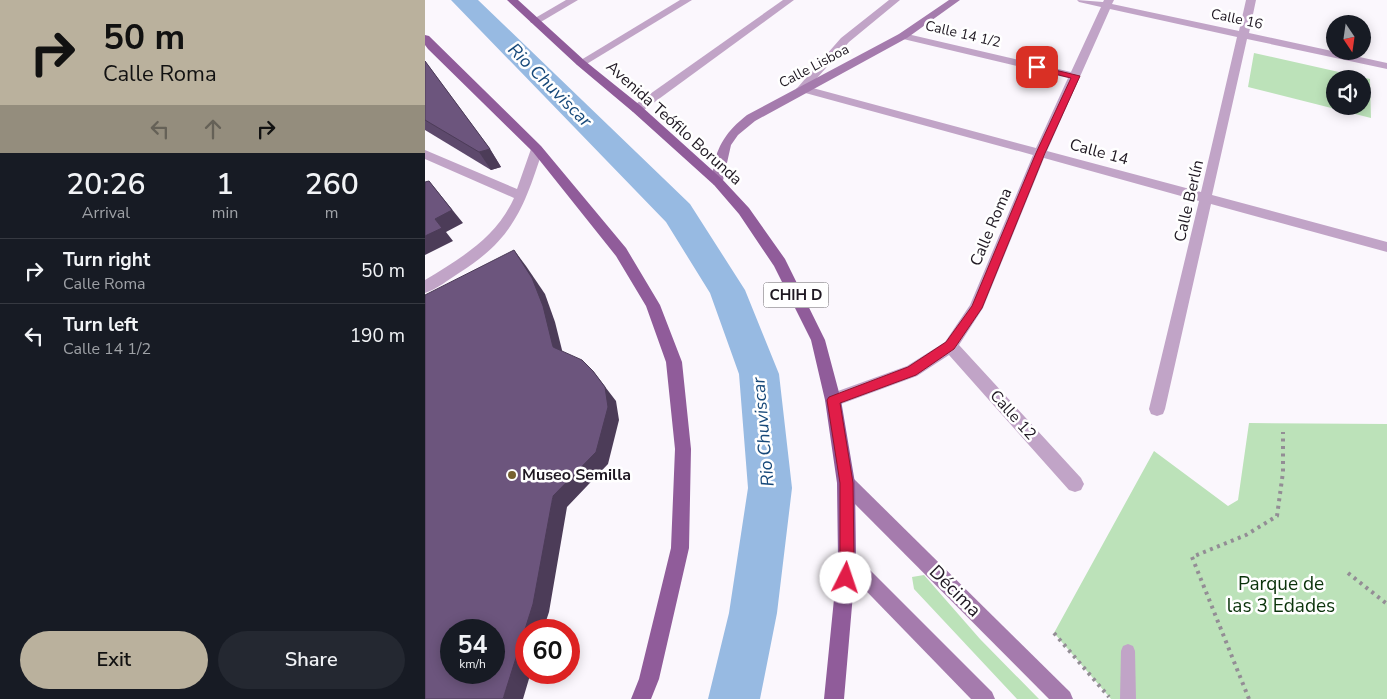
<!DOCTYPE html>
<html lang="en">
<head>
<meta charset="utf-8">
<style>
	:root { --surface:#171b24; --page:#242831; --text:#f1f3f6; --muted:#9ea1a6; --line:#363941; --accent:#bab19d }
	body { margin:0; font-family:"Nunito Sans",sans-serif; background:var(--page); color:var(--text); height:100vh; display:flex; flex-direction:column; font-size:19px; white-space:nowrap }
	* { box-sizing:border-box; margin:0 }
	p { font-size:16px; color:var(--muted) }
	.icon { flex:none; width:28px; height:28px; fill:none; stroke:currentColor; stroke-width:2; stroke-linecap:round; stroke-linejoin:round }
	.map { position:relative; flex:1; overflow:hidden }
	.panel { display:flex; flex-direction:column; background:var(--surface); width:425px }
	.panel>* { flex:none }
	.banner { background:#bab19d; color:#111; overflow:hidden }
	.needle { width:32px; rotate:167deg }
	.buttons { position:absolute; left:901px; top:15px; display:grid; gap:10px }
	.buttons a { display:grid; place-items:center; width:45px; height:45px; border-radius:50%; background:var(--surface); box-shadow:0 2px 12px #0003; font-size:25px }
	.speed { position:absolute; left:15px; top:619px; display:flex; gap:10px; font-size:25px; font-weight:700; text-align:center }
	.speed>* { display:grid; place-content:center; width:65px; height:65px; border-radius:50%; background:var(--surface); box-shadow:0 2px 12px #0003; line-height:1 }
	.speed small { font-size:12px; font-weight:400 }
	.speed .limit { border:8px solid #d22; background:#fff; color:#111 }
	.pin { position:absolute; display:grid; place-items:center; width:42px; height:42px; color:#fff; margin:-21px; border-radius:10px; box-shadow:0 2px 8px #0006 }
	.me { position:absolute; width:55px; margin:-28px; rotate:4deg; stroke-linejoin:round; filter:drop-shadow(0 0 4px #0008) }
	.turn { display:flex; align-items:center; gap:18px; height:105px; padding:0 20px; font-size:22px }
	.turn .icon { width:65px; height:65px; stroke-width:2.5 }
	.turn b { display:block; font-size:35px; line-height:42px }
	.lanes { display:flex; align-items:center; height:48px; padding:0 20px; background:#0003; justify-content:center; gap:25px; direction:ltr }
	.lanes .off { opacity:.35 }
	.eta { display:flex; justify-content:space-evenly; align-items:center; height:85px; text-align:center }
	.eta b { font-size:30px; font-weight:600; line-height:35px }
	.primary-button { display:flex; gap:10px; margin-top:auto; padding:10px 20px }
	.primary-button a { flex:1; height:58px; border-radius:30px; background:var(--accent); color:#111; font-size:20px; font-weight:600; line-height:58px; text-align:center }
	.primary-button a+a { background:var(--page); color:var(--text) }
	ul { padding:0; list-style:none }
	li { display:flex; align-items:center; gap:15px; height:65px; padding:0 20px; border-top:1px solid var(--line) }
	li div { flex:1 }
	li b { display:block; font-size:19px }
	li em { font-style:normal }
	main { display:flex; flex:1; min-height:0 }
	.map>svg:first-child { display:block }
</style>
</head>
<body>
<main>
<section class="panel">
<div class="banner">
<div class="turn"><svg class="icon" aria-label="right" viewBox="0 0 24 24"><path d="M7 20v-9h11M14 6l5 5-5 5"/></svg><div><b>50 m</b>Calle Roma</div></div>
<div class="lanes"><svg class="icon off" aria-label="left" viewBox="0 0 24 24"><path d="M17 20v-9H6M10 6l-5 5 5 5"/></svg><svg class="icon off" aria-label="ahead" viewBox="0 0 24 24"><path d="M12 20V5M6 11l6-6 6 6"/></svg><svg class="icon" aria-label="right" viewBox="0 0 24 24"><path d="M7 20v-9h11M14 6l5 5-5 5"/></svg></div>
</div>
<div class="eta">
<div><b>20:26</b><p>Arrival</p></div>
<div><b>1</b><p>min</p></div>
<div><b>260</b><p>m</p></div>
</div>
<ul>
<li><svg class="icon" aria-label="right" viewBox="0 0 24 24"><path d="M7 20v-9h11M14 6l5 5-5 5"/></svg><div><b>Turn right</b><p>Calle Roma</p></div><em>50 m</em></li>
<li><svg class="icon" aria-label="left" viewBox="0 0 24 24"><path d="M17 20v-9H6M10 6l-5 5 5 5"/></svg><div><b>Turn left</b><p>Calle 14 1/2</p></div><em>190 m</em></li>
</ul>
<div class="primary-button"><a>Exit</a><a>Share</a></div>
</section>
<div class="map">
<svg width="962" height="699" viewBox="0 0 962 699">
	<rect width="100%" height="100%" fill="#fbf7fd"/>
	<g fill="#bce2b9" fill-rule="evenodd">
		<path d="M829 53 945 79 946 118 823 87ZM910 79H938V106H910Z"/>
		<path d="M824 423 962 424V699H686L629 633 729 451 803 506 813 500Z"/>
		<path d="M499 575 555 639 614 699H592L489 589 487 577Z"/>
	</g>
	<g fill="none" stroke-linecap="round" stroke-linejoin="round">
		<path fill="#97bae2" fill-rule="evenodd" d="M26 0H53L265 204 320 290 354 374 367 488 352 613 335 699H283L304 613 323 488 314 374 285 293 241 222Z"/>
		<g stroke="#938d95" stroke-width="4" stroke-dasharray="3 4.5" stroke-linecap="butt">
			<path d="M923 573 962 604"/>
			<path d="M629 633 684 697"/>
			<path d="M824 699 767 557 821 535 852 516 858 472V432"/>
		</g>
		<path fill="#c1a4c7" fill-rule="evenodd" d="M703 644 708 646 710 651 711 699H695L696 651 698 646Z"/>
		<g fill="#c1a4c7" fill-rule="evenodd">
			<path d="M141 0H153L114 23H106L105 21Z"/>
			<path d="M255 0H267L160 65H152L151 63Z"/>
			<path d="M358 0H369L216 112H208L206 109 208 106Z"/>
			<path d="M464 0H475L424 42 384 87 611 148 643 78 474 38 473 36 474 34 478 33 646 72 676 7 654 2 652 0 678 2 679 0H689L687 4 814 31 821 0H831L824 33 962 63V69L822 39 787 195 962 242V252L786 204 740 409 738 414 732 416 726 414 724 409 774 201 619 158 558 308 534 345 656 478 659 484 656 490 650 492 644 490 524 355 492 376 408 407 402 405 400 400 402 395 482 366 520 342 545 305 608 155 373 91 371 89 373 87 416 38ZM685 9 812 37 776 192 622 151Z"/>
			<path d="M112 145 118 149C99 208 88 239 34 273 23 280 12 289 0 293V280C36 258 71 238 89 198L0 159V150L92 189 106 149Z"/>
		</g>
		<g fill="#a57bad" fill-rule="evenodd">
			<path d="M524 0H535L482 38 330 121 313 135 306 145 297 185H289C286 180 287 175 288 170 292 145 302 131 322 115L474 34Z"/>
			<path d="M421 475 427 477 645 692 648 699H624L415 489 412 483 415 477Z"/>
			<path d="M422 550 428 553 567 692 570 699H546L416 565 413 559 416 553Z"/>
		</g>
		<g fill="#905c9a" fill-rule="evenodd">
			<path d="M82 0H93L160 61 216 106 297 179 324 208 360 259 400 340 416 400 430 483 431 559 419 699H399L413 559 412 483 400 400 386 340 349 266 314 214 289 185 208 112 152 65Z"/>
			<path d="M0 35 4 36 116 146 201 248 235 305 257 362 266 449 264 548 234 679 226 699H206L214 679 246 548 250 449 241 362 221 306 191 256 108 152 3 49 0 45Z"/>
		</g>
	</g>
	<path fill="#5d496c" d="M0 61 65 149 76 167 66 170 0 130Z"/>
	<g fill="#4c3c58">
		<path d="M65 149 76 167 66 170 54 152Z"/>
		<path d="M4 181 38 223 21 232 28 241 0 255V236L10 219Z"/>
		<path d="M89 250 101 266 120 294 130 322 140 362 128 347Z"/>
		<path d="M168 371 191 401 194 420 183 464 142 507 124 612 118 630H101V672H106L98 699H78L128 496Z"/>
	</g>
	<g fill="#6c557d" stroke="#4c3c58" fill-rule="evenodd">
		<path d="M0 61 65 149 54 152 0 120Z"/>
		<path d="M4 181 27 210 10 219 17 228 0 236V182Z"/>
		<path d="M89 250 107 278 118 306 128 347 157 360 168 371 180 387 183 407 171 452 128 496 108 604 78 699H0V295ZM26 630H69V672H26Z"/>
	</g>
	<path fill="#e11d48" stroke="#92132f" d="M609 65 655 76 620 153 557 308 529 349 491 375 415 403 428 483 429 559 426 583 421 585 416 583 414 578 415 559V483L402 400 404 397 483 367 521 342 547 306 611 153 646 78 609 69Z"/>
	<circle fill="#766130" stroke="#fff" stroke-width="2" cx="87" cy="475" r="5"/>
	<g text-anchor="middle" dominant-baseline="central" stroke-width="5" stroke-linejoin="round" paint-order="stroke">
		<g font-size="14" fill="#1f1822" stroke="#fff">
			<text transform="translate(812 19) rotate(12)">Calle 16</text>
			<text transform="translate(538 34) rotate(13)">Calle 14 1/2</text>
			<text transform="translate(389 66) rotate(-28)">Calle Lisboa</text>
		</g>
		<rect fill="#fff" stroke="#625d64" stroke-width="1" x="338.5" y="282.5" width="65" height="25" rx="4"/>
		<g font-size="15" font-weight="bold" fill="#1f1822">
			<text x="371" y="295">CHIH D</text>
		</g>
		<g font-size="16" fill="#1f1822" stroke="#fff">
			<text transform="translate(249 123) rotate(42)">Avenida Teófilo Borunda</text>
			<text transform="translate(674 152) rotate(15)">Calle 14</text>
			<text transform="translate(764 201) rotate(-77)">Calle Berlín</text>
			<text transform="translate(566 227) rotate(-67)">Calle Roma</text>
			<text transform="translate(588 415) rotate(48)">Calle 12</text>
		</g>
		<g font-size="16" font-weight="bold" fill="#1f1822" stroke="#fff" text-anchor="start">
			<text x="97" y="475">Museo Semilla</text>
		</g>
		<g font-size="18" font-style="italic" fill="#164879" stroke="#fff">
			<text transform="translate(125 85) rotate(45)">Rio Chuviscar</text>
			<text transform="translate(338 432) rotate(-95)">Rio Chuviscar</text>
		</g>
		<g font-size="19" fill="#0b330b" stroke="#fff">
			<text x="856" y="584">Parque de<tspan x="856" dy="22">las 3 Edades</tspan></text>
		</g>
		<g font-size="19" fill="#1f1822" stroke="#fff">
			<text transform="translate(530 591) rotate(45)">Décima</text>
		</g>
	</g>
</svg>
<div class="buttons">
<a><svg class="needle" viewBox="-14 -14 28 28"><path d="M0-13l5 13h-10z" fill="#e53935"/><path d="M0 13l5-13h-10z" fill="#9ea1a6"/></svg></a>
<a><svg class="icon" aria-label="sound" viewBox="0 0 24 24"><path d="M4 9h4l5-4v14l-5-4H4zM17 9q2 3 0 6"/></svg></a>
</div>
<div class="speed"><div>54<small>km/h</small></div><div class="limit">60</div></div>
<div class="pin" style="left:612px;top:67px;background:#d93025"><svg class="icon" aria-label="arrive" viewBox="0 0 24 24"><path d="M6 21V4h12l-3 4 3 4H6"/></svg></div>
<svg class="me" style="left:421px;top:578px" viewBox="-20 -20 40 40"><circle r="19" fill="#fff"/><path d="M0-13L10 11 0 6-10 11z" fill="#e11d48"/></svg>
</div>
</main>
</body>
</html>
